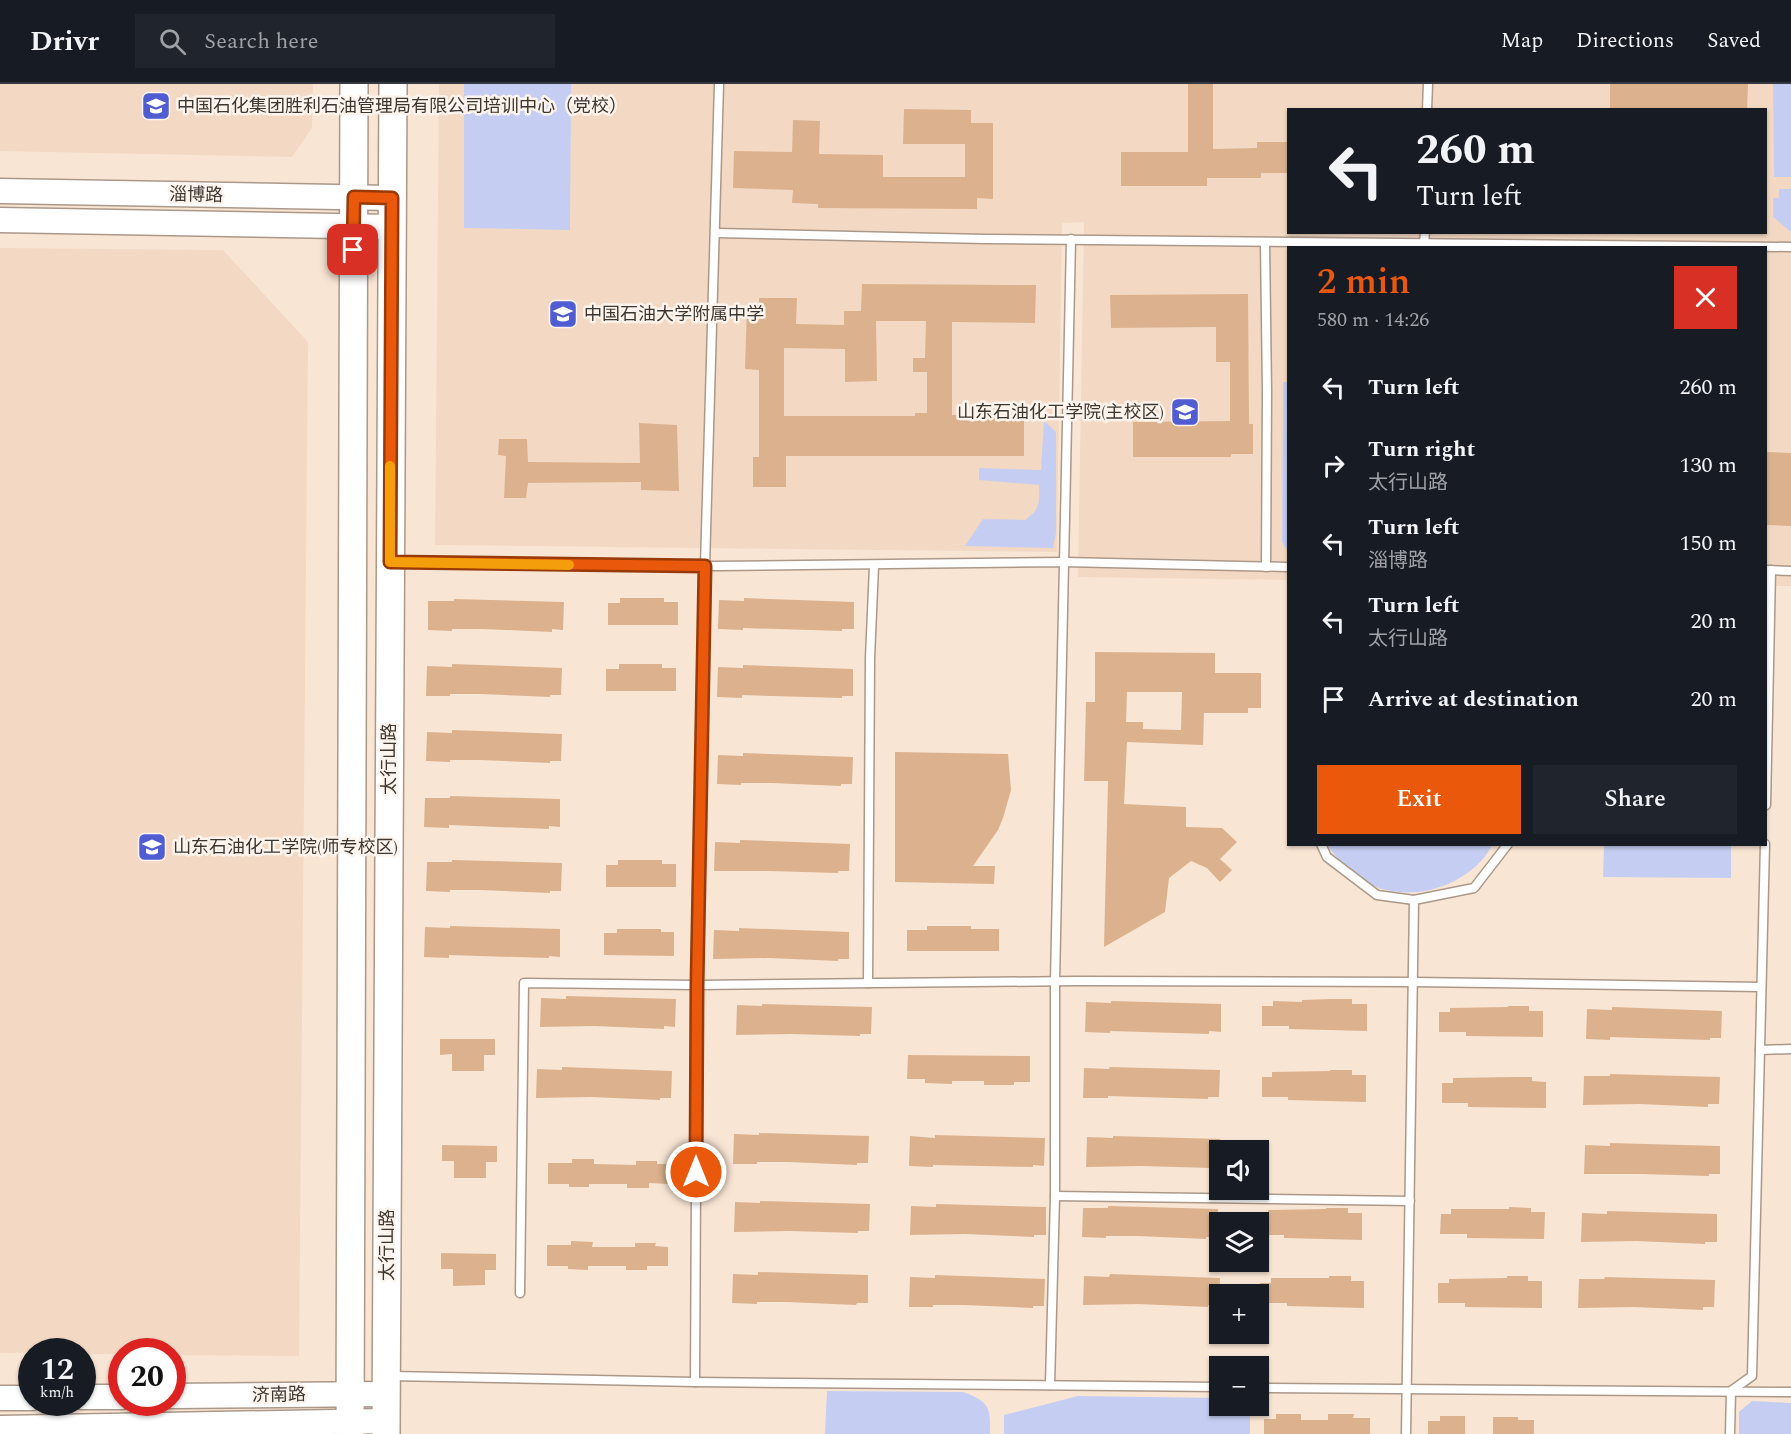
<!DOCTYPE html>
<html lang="en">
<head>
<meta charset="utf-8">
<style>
	:root { --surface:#171b24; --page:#20242c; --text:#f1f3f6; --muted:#9ea1a6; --line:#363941; --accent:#ea580c }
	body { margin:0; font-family:Spectral,"Noto Sans SC",serif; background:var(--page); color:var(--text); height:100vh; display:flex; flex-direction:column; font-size:22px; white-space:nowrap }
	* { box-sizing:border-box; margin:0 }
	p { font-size:20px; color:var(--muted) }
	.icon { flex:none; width:33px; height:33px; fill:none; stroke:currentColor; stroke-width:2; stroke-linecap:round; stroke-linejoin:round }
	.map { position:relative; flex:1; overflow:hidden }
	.details { position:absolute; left:1287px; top:162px; width:480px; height:600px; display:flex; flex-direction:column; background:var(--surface); border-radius:0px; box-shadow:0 2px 4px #0004 }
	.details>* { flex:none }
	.top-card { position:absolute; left:1287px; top:24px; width:480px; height:126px; border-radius:0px; box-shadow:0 2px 4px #0004; background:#171b24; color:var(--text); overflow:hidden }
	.buttons { position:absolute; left:1209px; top:1056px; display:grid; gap:12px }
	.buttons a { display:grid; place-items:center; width:60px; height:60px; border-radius:0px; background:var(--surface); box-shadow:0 2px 4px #0004; font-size:30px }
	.speed { position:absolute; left:18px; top:1254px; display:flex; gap:12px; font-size:30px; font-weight:700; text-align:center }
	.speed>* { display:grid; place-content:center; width:78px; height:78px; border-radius:50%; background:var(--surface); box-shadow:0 2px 4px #0004; line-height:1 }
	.speed small { font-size:15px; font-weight:400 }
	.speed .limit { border:9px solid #d22; background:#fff; color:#111 }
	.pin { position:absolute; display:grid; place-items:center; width:51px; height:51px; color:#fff; margin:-26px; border-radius:12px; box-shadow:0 3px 9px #0006 }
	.me { position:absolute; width:66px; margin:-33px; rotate:0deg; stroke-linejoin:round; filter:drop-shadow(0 0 4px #0008) }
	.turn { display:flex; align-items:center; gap:21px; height:126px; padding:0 30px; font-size:27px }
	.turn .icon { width:78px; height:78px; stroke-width:2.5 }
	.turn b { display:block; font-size:42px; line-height:51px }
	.round { display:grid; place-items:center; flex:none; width:63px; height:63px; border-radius:0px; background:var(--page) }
	.head { display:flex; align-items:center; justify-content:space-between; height:102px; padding:0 30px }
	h1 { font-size:36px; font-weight:600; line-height:45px; color:var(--accent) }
	.action { display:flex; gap:12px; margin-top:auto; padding:12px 30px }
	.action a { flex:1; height:69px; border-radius:0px; background:var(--accent); color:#fff; font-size:24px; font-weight:600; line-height:69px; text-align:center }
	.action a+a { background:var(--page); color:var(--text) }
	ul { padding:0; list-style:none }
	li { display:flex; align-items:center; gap:18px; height:78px; padding:0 30px }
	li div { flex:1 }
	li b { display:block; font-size:22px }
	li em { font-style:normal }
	header { display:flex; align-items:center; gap:36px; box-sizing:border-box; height:84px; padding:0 30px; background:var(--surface); border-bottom:2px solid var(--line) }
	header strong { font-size:28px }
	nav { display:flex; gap:33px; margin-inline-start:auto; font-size:21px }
	.search { width:420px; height:54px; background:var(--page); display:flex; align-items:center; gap:15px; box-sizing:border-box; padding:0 21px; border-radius:0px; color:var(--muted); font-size:22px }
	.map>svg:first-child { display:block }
</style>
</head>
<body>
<header>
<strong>Drivr</strong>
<div class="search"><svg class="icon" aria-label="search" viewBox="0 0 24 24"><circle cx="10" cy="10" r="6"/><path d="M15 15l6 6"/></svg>Search here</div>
<nav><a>Map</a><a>Directions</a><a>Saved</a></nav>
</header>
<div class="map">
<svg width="1791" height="1350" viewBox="0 0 1791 1350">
	<rect width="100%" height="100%" fill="#f9e5d4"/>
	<g fill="#f3d9c3" fill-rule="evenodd">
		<path d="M0 0H313L312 44 292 73 0 67Z"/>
		<path d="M439 0H1791V502H1766V164H1288V496L1078 493 1084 138 1062 139 1057 468 435 461ZM1288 26H1766V148H1288Z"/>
		<path d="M0 164 223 166 308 258 299 1272 173 1271 172 1268H122L121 1270H83L82 1268 0 1269Z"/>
	</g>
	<g fill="#c5cef2">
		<path d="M464 0H571L570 146 464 144Z"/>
		<path d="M1773 0H1791V93H1774Z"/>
		<path d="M1779 105H1791V148L1773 133V114H1779Z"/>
		<path d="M1283 298H1288V467L1282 458Z"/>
		<path d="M1044 337 1056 348V449L1053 464 965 462 983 435 1025 436C1041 425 1039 418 1039 401L979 396V384L1041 386Z"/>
		<path d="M1387 760 1432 762 1434 760 1492 761C1489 766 1486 772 1482 776 1452 809 1397 820 1359 794 1346 785 1336 773 1327 761Z"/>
		<path d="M1604 761H1731V794L1603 793Z"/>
		<path d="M827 1307 963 1308C990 1318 990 1323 990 1350H825Z"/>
		<path d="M1078 1312 1219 1314 1220 1322H1250V1350H1004V1331Z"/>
		<path d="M1752 1317 1791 1319V1350H1739V1328Z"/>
	</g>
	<g fill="#dcb28e" fill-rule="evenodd">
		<path d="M1188 0H1213V65L1257 64V58H1288V89H1261V94H1207V102H1121V68H1188Z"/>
		<path d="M1610 0H1748L1747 26H1610Z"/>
		<path d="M904 25 971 26V39H993V115L977 114V125L818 124V120L792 119 793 106 733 104 734 67 792 68 793 36 820 37 819 70 883 71V93H965V60H903Z"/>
		<path d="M862 200 1036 201 1035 239 952 238V331H1024V372H786V403H753V373H759V286L745 285 747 223 759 224V214H797L796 240 844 241V227H861ZM876 237H926L925 274H913V288H927V329H915V332H784V264L845 265V298L877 297Z"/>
		<path d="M1248 210 1249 340H1253V370H1231V373H1133V338L1230 337V278H1216V243L1111 244 1110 211Z"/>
		<path d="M639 339 677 341 679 407 641 406V398L528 399 526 414H504L506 372 498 371 499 355H527L528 378 640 379Z"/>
		<path d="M1766 368 1791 369V442L1766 441Z"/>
		<path d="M620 514H664V518H678V541H608V519H620Z"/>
		<path d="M744 514 854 518V545H842V547L743 544V546L718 545 719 516 744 517Z"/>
		<path d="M454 515 564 518 563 546 552 545V548L483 545H452V547L428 546V517H454Z"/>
		<path d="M1095 568 1215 569V589H1261V624H1248V629H1204L1203 661 1127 658 1124 720 1186 723V743L1222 744 1237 758 1220 775 1232 786 1220 798 1207 784 1191 777 1169 794 1165 828 1104 863 1108 697H1084L1086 618H1095ZM1127 608H1182L1181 646 1143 645V638H1126Z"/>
		<path d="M452 580 562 584 561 611H550V613L481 610H450V612H426L427 582 452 583Z"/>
		<path d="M619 580H662V584H676V607H606V585H619Z"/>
		<path d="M743 581 853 585V612H842V614L772 612 742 611V614L717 613 718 583 743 584Z"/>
		<path d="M452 646 562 650 561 677H550V679L481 676H450V678L426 677 427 648 452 649Z"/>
		<path d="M895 668 1008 670 1011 706 1003 734 998 746 973 782H995L994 800 895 798Z"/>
		<path d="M743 669 853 673 852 700H841V702L772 699H741V701L717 700 718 671 743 672Z"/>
		<path d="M450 712 560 715V743L549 742V745L449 741V744L424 743 425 714H450Z"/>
		<path d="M740 756 850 760 849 787H838V789L769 787H714L715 758 740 759Z"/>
		<path d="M452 776 562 779 561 807H550V809L481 806H450V808L426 807 427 778H452Z"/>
		<path d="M618 776H662V780H676V803H606V781H618Z"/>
		<path d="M450 842 560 845V873L549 872V874L479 872 449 871V874L424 873 425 843 450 844Z"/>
		<path d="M927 842H971V845H999V867H907V846H927Z"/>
		<path d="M739 844 849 848V875H838V877L769 874 713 875 714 846 739 847Z"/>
		<path d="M617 845H661V848H674V872L604 871V849H617Z"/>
		<path d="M566 912 676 915 675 943 664 942V945L595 942 540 943 541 914 566 915Z"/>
		<path d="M1331 915H1352V920H1367V947L1289 945V942H1262V922H1273V917L1302 918V916Z"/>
		<path d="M1111 917 1221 920V948L1209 947V950L1110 947V949L1085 948 1086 918 1111 919Z"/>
		<path d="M762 920 872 923 871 950H860V952L791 950 736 951 737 921 762 922Z"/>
		<path d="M1508 922H1529V927H1543V953L1466 952V948H1439V928H1450V924L1508 923Z"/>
		<path d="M1612 923 1722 927 1721 954H1710V956L1641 954 1610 953V956L1586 955 1587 925 1612 926Z"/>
		<path d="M440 955H495V971H484V987H452V970L440 971Z"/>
		<path d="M908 971 1030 972V998H1014V1001H984V997H952V1000L925 999V995H907Z"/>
		<path d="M562 983 672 987 671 1014H660V1016L591 1013 536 1014 537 985 562 986Z"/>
		<path d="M1110 983 1220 986 1219 1013H1208V1015L1108 1012V1014H1083L1084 984 1109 985Z"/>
		<path d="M1330 986H1352V991H1366V1018L1288 1016V1013H1262V993H1272V988L1330 987Z"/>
		<path d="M1610 990 1720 993 1719 1020H1708V1023L1639 1020 1583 1021 1584 992H1610Z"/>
		<path d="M1511 993H1532V997L1546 998V1024L1468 1023V1019H1442V999H1453V994Z"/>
		<path d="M759 1049 869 1052 868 1079H857V1081L788 1078H757V1080H733L734 1050 759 1051Z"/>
		<path d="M935 1051 1045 1054 1044 1082 1033 1081V1083L933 1081V1083L909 1082 910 1052 935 1054Z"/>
		<path d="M1113 1052 1220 1055V1082H1211V1084L1141 1082 1086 1083 1087 1053 1113 1054Z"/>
		<path d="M1610 1059 1720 1062V1090H1709V1092L1640 1090H1584L1585 1061 1610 1062Z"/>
		<path d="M442 1061 497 1062V1078H486V1094H454V1077H442Z"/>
		<path d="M572 1075H594V1080L636 1081V1077H657V1080H669V1100L649 1099V1104H627V1100H589V1103H569V1100H548V1079H572Z"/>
		<path d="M760 1117 870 1120 869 1147H858V1149L789 1147 734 1148 735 1118 760 1119Z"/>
		<path d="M936 1120 1046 1123V1151H1034V1153L965 1150 910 1151 911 1122 936 1123Z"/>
		<path d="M1108 1122 1218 1125 1217 1153H1206V1155L1137 1152H1106V1154L1082 1153 1083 1124H1108Z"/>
		<path d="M1509 1123 1531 1124V1128H1545L1544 1155 1467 1154V1150H1440L1441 1130H1451V1125H1509Z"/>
		<path d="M1326 1124H1348V1129H1362V1156L1284 1154V1151H1258V1130H1268V1126L1326 1125Z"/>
		<path d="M1607 1127 1717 1130V1158H1705V1160L1636 1157 1581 1158 1582 1129 1607 1130Z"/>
		<path d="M571 1157 593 1158 592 1163H635V1159H656L655 1162 668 1163V1182H647V1186H626V1182H588V1186L568 1185V1182H547V1161H571Z"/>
		<path d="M441 1169 496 1170V1186H485V1201L453 1202V1185H441Z"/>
		<path d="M758 1188 868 1191V1219H857L856 1221 787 1218H757V1220L732 1219 733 1190 758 1191Z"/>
		<path d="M1110 1190 1220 1194 1219 1221H1208V1223L1138 1220 1083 1221 1084 1192 1109 1193Z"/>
		<path d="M935 1191 1045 1195 1044 1222H1033V1224L964 1221H933V1223H909L910 1193 935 1194Z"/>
		<path d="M1329 1192H1351V1197H1364V1224L1287 1222V1219H1260V1199H1271V1194H1329Z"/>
		<path d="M1507 1192H1528V1197H1542V1224L1465 1223V1219H1438V1199H1449V1195L1507 1194Z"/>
		<path d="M1605 1193 1715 1196 1714 1223H1703V1226L1634 1223 1578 1224 1579 1195H1604Z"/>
		<path d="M1276 1330H1301V1336H1328V1330H1354L1353 1334H1370V1350H1264V1335H1276Z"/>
		<path d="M1440 1332H1465V1350H1428V1337H1440Z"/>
		<path d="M1493 1333H1518V1336H1534V1350H1493Z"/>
	</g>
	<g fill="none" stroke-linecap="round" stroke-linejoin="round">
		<g stroke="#ab9889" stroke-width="11">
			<g id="service">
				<path d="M1427 26 1428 0"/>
				<path d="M716 149 985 155 1791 163"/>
				<path d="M1265 158 1267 308 1266 483"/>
				<path d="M1424 159 1425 148"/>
				<path d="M393 478 717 482 1065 478 1288 483"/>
				<path d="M1766 486 1791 487"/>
				<path d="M1766 721 1771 486"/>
				<path d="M1321 760 1327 773 1377 811 1414 816 1474 804 1508 760"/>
				<path d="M868 899 870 574 874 482"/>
				<path d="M1760 966 1791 965"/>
				<path d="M1055 1112 1410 1117"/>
				<path d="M520 1209 524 899 697 901 1077 897 1413 898 1761 903"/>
				<path d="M390 1292 695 1298 1220 1303"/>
				<path d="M695 1298 697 901 705 482 719 0"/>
				<path d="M1050 1301 1055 1112V897L1071 155"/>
				<path d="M1258 1304 1791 1308"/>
				<path d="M1406 1350 1414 816"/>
				<path d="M1730 1350 1731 1307 1752 1292 1765 760"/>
			</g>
		</g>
		<g stroke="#ab9889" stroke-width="27">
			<g id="secondary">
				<path d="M0 107 392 114"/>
				<path d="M0 136 392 143"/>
				<path d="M172 1312 386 1310"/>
				<path d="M82 1313H122"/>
				<path d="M0 1314H32"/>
				<path d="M0 1344 386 1337"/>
			</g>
		</g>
		<g stroke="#ab9889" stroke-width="30">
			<g id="primary">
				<path d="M350 1350 354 0"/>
				<path d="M386 1350 393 0"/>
			</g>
		</g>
		<use href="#service" stroke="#fff" stroke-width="8"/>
		<use href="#secondary" stroke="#fff" stroke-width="24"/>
		<use href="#primary" stroke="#fff" stroke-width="27"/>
	</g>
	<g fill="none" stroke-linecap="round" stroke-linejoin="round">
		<g stroke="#983908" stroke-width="15">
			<path id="route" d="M353 166 354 113 392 114 390 478 705 482 697 901 696 1088"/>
		</g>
		<use href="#route" stroke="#ea580c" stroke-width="10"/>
		<path stroke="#f59e0b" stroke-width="10" d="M390 382V478L569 481"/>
	</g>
	<defs>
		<g id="school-square" transform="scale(1.5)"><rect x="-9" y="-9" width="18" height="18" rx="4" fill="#505cd2" stroke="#fdf4ee"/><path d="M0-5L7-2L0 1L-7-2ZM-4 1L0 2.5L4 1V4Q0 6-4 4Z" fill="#fff"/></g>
		<g id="university-square" transform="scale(1.5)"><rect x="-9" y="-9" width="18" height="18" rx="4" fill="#505cd2" stroke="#fdf4ee"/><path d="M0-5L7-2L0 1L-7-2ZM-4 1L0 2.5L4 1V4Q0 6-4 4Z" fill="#fff"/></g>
	</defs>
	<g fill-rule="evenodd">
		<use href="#school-square" x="156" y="22"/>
		<use href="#school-square" x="563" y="230"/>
		<use href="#university-square" x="1185" y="328"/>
		<use href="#university-square" x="152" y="763"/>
	</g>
	<g text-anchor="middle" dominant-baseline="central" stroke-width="5" stroke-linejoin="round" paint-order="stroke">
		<g font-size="18" fill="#3e3730" stroke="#fdf4ee" text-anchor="start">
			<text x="177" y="22">中国石化集团胜利石油管理局有限公司培训中心（党校）</text>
			<text x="584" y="230">中国石油大学附属中学</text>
			<text x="1164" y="328" text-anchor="end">山东石油化工学院(主校区)</text>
			<text x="173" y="763">山东石油化工学院(师专校区)</text>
		</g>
		<g font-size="18" fill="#3e3730" stroke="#fdf4ee">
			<text transform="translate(196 111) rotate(1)">淄博路</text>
			<text transform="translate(389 675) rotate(-90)">太行山路</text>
			<text transform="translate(387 1161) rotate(-90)">太行山路</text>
			<text transform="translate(279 1311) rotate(-1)">济南路</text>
		</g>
	</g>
</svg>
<div class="buttons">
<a><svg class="icon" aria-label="sound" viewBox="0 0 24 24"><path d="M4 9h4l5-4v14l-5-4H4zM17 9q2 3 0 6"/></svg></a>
<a><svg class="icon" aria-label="layers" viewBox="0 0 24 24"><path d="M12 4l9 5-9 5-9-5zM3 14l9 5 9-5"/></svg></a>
<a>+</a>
<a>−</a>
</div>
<div class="speed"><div>12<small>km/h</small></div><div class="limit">20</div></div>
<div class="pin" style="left:353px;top:166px;background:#d93025"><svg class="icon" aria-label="arrive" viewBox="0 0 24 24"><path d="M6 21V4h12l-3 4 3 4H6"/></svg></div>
<svg class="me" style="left:696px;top:1088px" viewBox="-20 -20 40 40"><circle r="17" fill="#ea580c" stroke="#fff" stroke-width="3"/><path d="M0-11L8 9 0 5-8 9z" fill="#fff"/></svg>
<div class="top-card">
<div class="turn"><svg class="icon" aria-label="left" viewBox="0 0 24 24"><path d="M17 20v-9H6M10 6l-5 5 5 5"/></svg><div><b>260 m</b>Turn left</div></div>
</div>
<section class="details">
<div class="head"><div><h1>2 min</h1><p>580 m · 14:26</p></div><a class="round" style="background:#d93025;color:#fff"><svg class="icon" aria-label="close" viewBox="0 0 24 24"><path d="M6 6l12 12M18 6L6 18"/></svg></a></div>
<ul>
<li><svg class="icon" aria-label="left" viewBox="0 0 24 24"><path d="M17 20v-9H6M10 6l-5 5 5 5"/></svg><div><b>Turn left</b></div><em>260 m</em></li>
<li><svg class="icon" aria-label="right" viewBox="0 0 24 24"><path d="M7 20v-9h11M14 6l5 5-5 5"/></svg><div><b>Turn right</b><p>太行山路</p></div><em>130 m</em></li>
<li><svg class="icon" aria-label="left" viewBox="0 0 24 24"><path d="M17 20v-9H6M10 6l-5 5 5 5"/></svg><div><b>Turn left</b><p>淄博路</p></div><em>150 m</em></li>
<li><svg class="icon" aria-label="left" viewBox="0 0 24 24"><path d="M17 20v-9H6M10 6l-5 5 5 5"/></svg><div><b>Turn left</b><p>太行山路</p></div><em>20 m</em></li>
<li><svg class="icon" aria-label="arrive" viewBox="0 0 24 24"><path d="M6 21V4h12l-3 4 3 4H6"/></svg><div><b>Arrive at destination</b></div><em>20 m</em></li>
</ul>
<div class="action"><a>Exit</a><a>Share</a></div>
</section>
</div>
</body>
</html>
